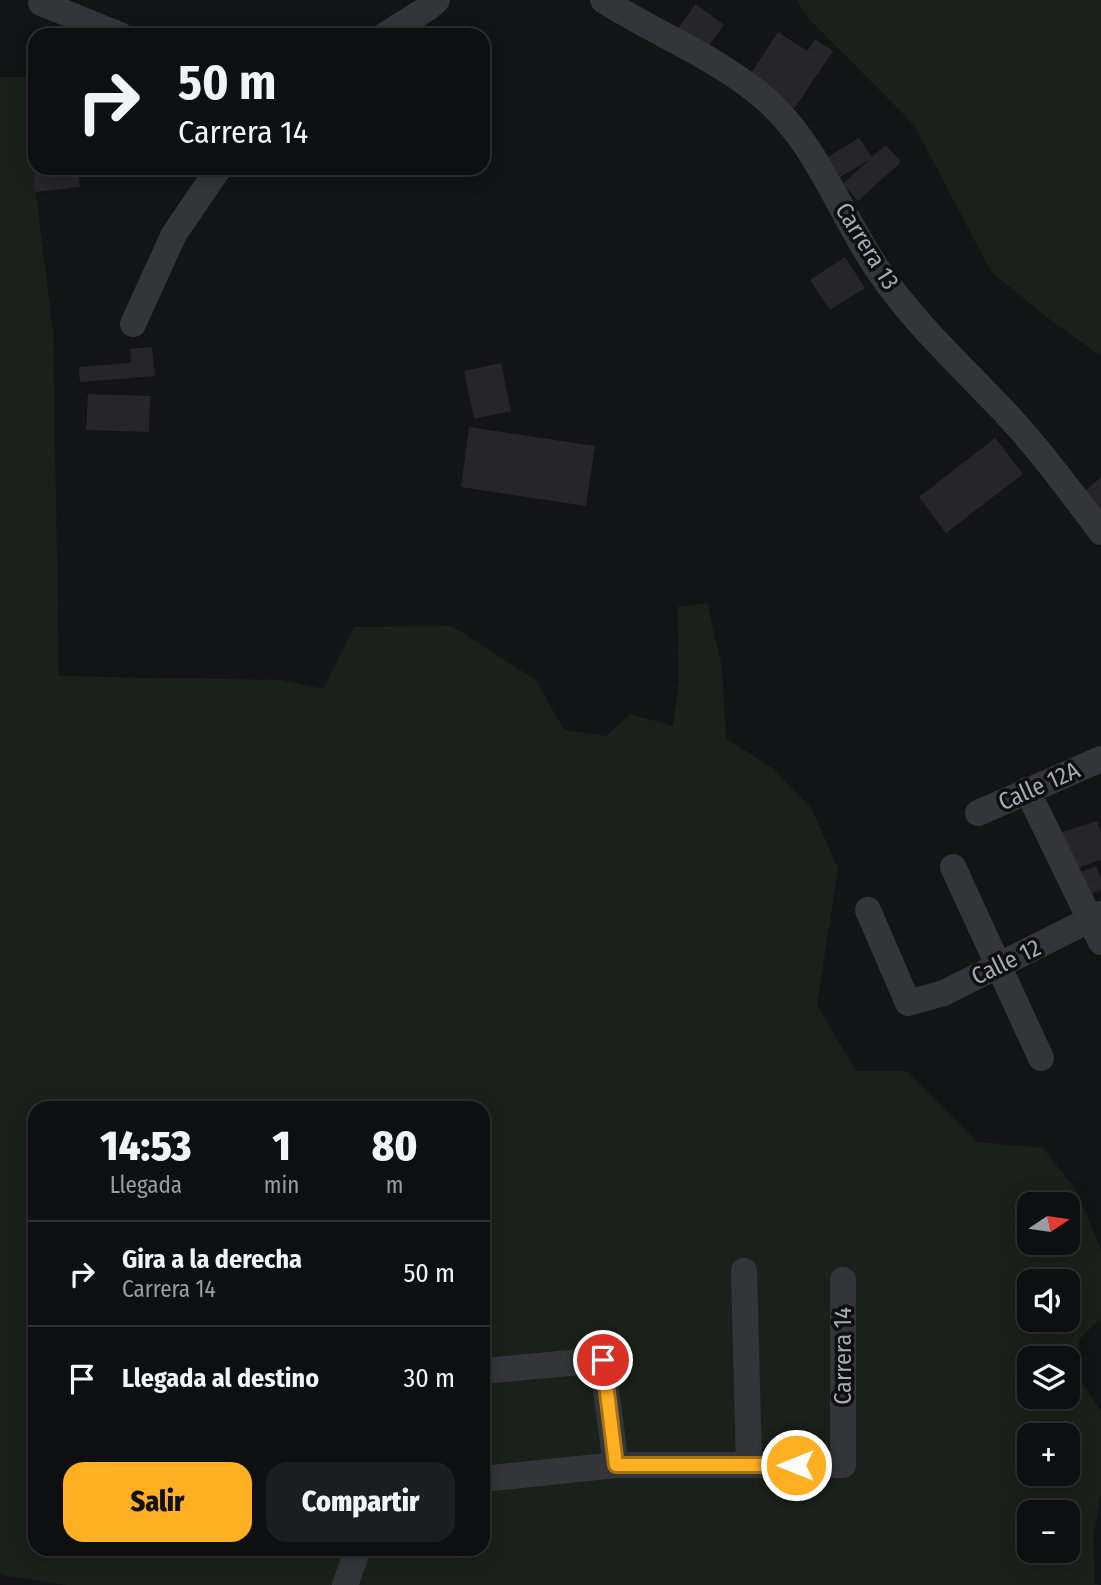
<!DOCTYPE html>
<html lang="es">
<head>
<meta charset="utf-8">
<style>
	:root { --surface:#0e0f10; --page:#1c1d1e; --text:#f1f3f6; --muted:#9b9c9f; --line:#2e2f30; --accent:#ffaf22 }
	body { margin:0; font-family:"Fira Sans Condensed",sans-serif; background:var(--page); color:var(--text); height:100vh; display:flex; flex-direction:column; font-size:26px; white-space:nowrap }
	* { box-sizing:border-box; margin:0 }
	p { font-size:23px; color:var(--muted) }
	.icon { flex:none; width:38px; height:38px; fill:none; stroke:currentColor; stroke-width:2; stroke-linecap:round; stroke-linejoin:round }
	.map { position:relative; flex:1; overflow:hidden }
	.panel { position:absolute; left:28px; top:1101px; width:462px; height:455px; display:flex; flex-direction:column; background:var(--surface); border-radius:21px; box-shadow:0 4px 18px #0003,0 0 0 2px var(--line) }
	.panel>* { flex:none }
	.banner { position:absolute; left:28px; top:28px; width:462px; height:147px; border-radius:21px; box-shadow:0 4px 18px #0003,0 0 0 2px var(--line); background:#0e0f10; color:var(--text); overflow:hidden }
	.needle { width:46px; rotate:77deg }
	.controls { position:absolute; left:1017px; top:1192px; display:grid; gap:14px }
	.controls a { display:grid; place-items:center; width:63px; height:63px; border-radius:14px; background:var(--surface); box-shadow:0 4px 18px #0003,0 0 0 2px var(--line); font-size:35px }
	.pin { position:absolute; display:grid; place-items:center; width:60px; height:60px; color:#fff; margin:-30px; border:4px solid #fff; border-radius:50%; box-shadow:0 2px 7px #0007 }
	.me { position:absolute; width:77px; margin:-38px; rotate:270deg; stroke-linejoin:round; filter:drop-shadow(0 0 5px #0008) }
	.turn { display:flex; align-items:center; gap:24px; height:147px; padding:0 35px; font-size:32px }
	.turn .icon { width:91px; height:91px; stroke-width:2.5 }
	.turn b { display:block; font-size:49px; line-height:60px }
	.eta { display:flex; justify-content:space-evenly; align-items:center; height:119px; text-align:center }
	.eta b { font-size:42px; font-weight:800; line-height:49px }
	.button { display:flex; gap:14px; margin-top:auto; padding:14px 35px }
	.button a { flex:1; height:80px; border-radius:21px; background:var(--accent); color:#111; font-size:28px; font-weight:800; line-height:80px; text-align:center }
	.button a+a { background:var(--page); color:var(--text) }
	ul { padding:0; list-style:none }
	li { display:flex; align-items:center; gap:21px; height:105px; padding:0 35px; border-top:2px solid var(--line) }
	li div { flex:1 }
	li b { display:block; font-size:26px }
	li em { font-style:normal }
	.map>svg:first-child { display:block }
</style>
</head>
<body>
<div class="map">
<svg width="1101" height="1585" viewBox="0 0 1101 1585">
	<rect width="100%" height="100%" fill="#131416"/>
	<g fill="#19211a" fill-rule="evenodd">
		<path d="M797 0H1101V356L1053 322 991 272 915 126 806 16Z"/>
		<path d="M0 77H35V146L31 153 53 331 59 676 282 680 323 689 354 627 452 626 536 680 564 730 606 736 630 714 673 726 679 679 677 607 707 603 722 667 726 738 772 768 812 809 838 868 817 1005 856 1071H906L977 1142 1043 1148 1078 1193 1101 1250V1319L1080 1338 1074 1370 1101 1412V1492L1093 1538 1095 1583 1099 1585H67L7 1576 0 1573ZM35 1108H483V1549H35ZM1029 1204H1068V1242H1029ZM1029 1281H1068V1320H1029ZM1029 1358H1068V1396H1029ZM1029 1435H1068V1474H1029ZM1029 1512H1068V1550H1029Z"/>
	</g>
	<g fill="#26262a">
		<path d="M696 4 724 25 704 52 676 31Z"/>
		<path d="M778 32 807 51 815 39 833 51 794 109 748 78Z"/>
		<path d="M859 138 872 157 886 145 901 162 858 201 843 184 870 159 840 177 828 157Z"/>
		<path d="M32 159H35V168H78L80 187 35 192Z"/>
		<path d="M845 257 865 288 830 310 810 280Z"/>
		<path d="M152 347 155 376 80 382 79 367 131 363 130 349Z"/>
		<path d="M501 363 511 411 474 419 464 371Z"/>
		<path d="M88 394 150 396 149 432 86 430Z"/>
		<path d="M469 427 595 446 586 506 461 487Z"/>
		<path d="M995 438 1023 474 946 533 919 497Z"/>
		<path d="M1101 477V510L1085 491Z"/>
		<path d="M1097 821 1101 833V860L1069 871 1056 834Z"/>
		<path d="M1096 866 1101 878V890L1083 897 1074 875Z"/>
	</g>
	<g fill="none" stroke-linecap="round" stroke-linejoin="round">
		<g stroke="#34353b" stroke-width="26">
			<path d="M603 0C653 32 711 55 757 92 815 137 838 211 878 270 916 326 967 371 1012 420 1044 455 1073 494 1101 532"/>
			<path d="M41 3 120 35"/>
			<path d="M385 35 428 8 437 0"/>
			<path d="M133 324 174 234 219 168"/>
			<path d="M1027 790 1101 942"/>
			<path d="M978 813 1101 759"/>
			<path d="M953 867 1041 1058"/>
			<path d="M868 910 908 1003 944 993 1101 914"/>
			<path d="M744 1271 749 1465"/>
			<path d="M483 1371 602 1360 616 1465H843V1280"/>
			<path d="M483 1479 616 1465"/>
			<path d="M345 1585 358 1549"/>
		</g>
	</g>
	<g fill="none" stroke-linecap="round" stroke-linejoin="round">
		<g stroke="#a67216" stroke-width="18">
			<path id="route" d="M603 1360 616 1465H796"/>
		</g>
		<use href="#route" stroke="#ffaf22" stroke-width="12"/>
	</g>
	<g text-anchor="middle" dominant-baseline="central" stroke-width="7" stroke-linejoin="round" paint-order="stroke">
		<g font-size="24" fill="#a4aab7" stroke="#0f0f11">
			<text transform="translate(867 246) rotate(58)">Carrera 13</text>
			<text transform="translate(1039 786) rotate(-24)">Calle 12A</text>
			<text transform="translate(1006 962) rotate(-26)">Calle 12</text>
			<text transform="translate(843 1356) rotate(-90)">Carrera 14</text>
		</g>
	</g>
</svg>
<div class="controls">
<a><svg class="needle" viewBox="-14 -14 28 28"><path d="M0-13l5 13h-10z" fill="#e53935"/><path d="M0 13l5-13h-10z" fill="#9b9c9f"/></svg></a>
<a><svg class="icon" aria-label="sound" viewBox="0 0 24 24"><path d="M4 9h4l5-4v14l-5-4H4zM17 9q2 3 0 6"/></svg></a>
<a><svg class="icon" aria-label="layers" viewBox="0 0 24 24"><path d="M12 4l9 5-9 5-9-5zM3 14l9 5 9-5"/></svg></a>
<a>+</a>
<a>−</a>
</div>
<div class="pin" style="left:603px;top:1360px;background:#d93025"><svg class="icon" aria-label="arrive" viewBox="0 0 24 24"><path d="M6 21V4h12l-3 4 3 4H6"/></svg></div>
<svg class="me" style="left:796px;top:1465px" viewBox="-20 -20 40 40"><circle r="17" fill="#ffaf22" stroke="#fff" stroke-width="3"/><path d="M0-11L8 9 0 5-8 9z" fill="#fff"/></svg>
<div class="banner">
<div class="turn"><svg class="icon" aria-label="right" viewBox="0 0 24 24"><path d="M7 20v-9h11M14 6l5 5-5 5"/></svg><div><b>50 m</b>Carrera 14</div></div>
</div>
<section class="panel">
<div class="eta">
<div><b>14:53</b><p>Llegada</p></div>
<div><b>1</b><p>min</p></div>
<div><b>80</b><p>m</p></div>
</div>
<ul>
<li><svg class="icon" aria-label="right" viewBox="0 0 24 24"><path d="M7 20v-9h11M14 6l5 5-5 5"/></svg><div><b>Gira a la derecha</b><p>Carrera 14</p></div><em>50 m</em></li>
<li><svg class="icon" aria-label="arrive" viewBox="0 0 24 24"><path d="M6 21V4h12l-3 4 3 4H6"/></svg><div><b>Llegada al destino</b></div><em>30 m</em></li>
</ul>
<div class="button"><a>Salir</a><a>Compartir</a></div>
</section>
</div>
</body>
</html>
